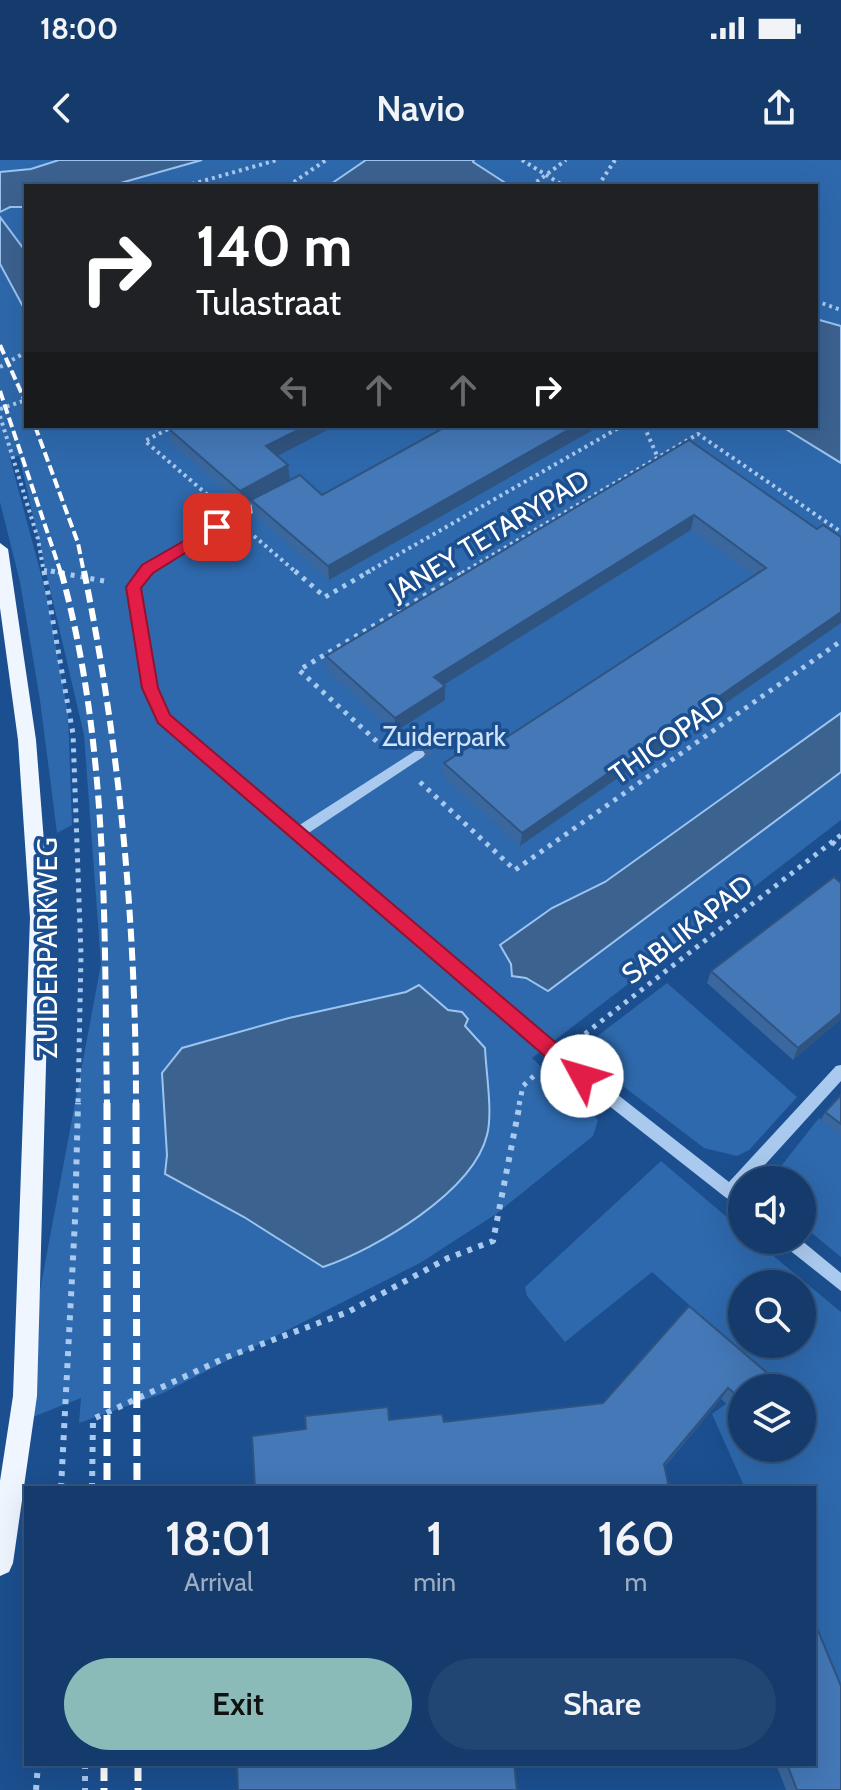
<!DOCTYPE html>
<html lang="en">
<head>
<meta charset="utf-8">
<style>
	:root { --surface:#143b6b; --page:#214673; --text:#f1f3f6; --muted:#9dadc1; --line:#33557e; --accent:#8bbbb9 }
	body { margin:0; font-family:Cabin,sans-serif; background:var(--page); color:var(--text); height:100vh; display:flex; flex-direction:column; font-size:30px; white-space:nowrap }
	* { box-sizing:border-box; margin:0 }
	p { font-size:26px; color:var(--muted) }
	.icon { flex:none; width:44px; height:44px; fill:none; stroke:currentColor; stroke-width:2; stroke-linecap:round; stroke-linejoin:round }
	.map { position:relative; flex:1; overflow:hidden }
	.details { position:absolute; left:24px; top:1326px; width:792px; height:280px; display:flex; flex-direction:column; background:var(--surface); border-radius:0px; box-shadow:0 8px 32px #0002,0 0 0 2px var(--line) }
	.details>* { flex:none }
	.banner { position:absolute; left:24px; top:24px; width:794px; height:244px; border-radius:0px; box-shadow:0 8px 32px #0002,0 0 0 2px var(--line); background:#202124; color:#fff; overflow:hidden }
	.buttons { position:absolute; left:728px; top:1006px; display:grid; gap:16px }
	.buttons a { display:grid; place-items:center; width:88px; height:88px; border-radius:50%; background:var(--surface); box-shadow:0 8px 32px #0002,0 0 0 2px var(--line); font-size:40px }
	.pin { position:absolute; display:grid; place-items:center; width:68px; height:68px; color:#fff; margin:-34px; border-radius:16px; box-shadow:0 4px 12px #0006 }
	.me { position:absolute; width:88px; margin:-44px; rotate:309deg; stroke-linejoin:round; filter:drop-shadow(0 0 6px #0008) }
	.turn { display:flex; align-items:center; gap:28px; height:168px; padding:0 40px; font-size:36px }
	.turn .icon { width:104px; height:104px; stroke-width:2.5 }
	.turn b { display:block; font-size:56px; line-height:68px }
	.lanes { display:flex; align-items:center; height:76px; padding:0 40px; background:#0003; justify-content:center; gap:40px; direction:ltr }
	.lanes .off { opacity:.35 }
	.eta { display:flex; justify-content:space-evenly; align-items:center; height:136px; text-align:center }
	.eta b { font-size:48px; font-weight:600; line-height:56px }
	.action { display:flex; gap:16px; margin-top:auto; padding:16px 40px }
	.action a { flex:1; height:92px; border-radius:48px; background:var(--accent); color:#111; font-size:32px; font-weight:600; line-height:92px; text-align:center }
	.action a+a { background:var(--page); color:var(--text) }
	.status { display:flex; justify-content:space-between; align-items:center; height:56px; padding:0 40px; background:var(--surface); direction:ltr }
	.status svg { height:22px; fill:currentColor }
	header { display:flex; justify-content:space-between; align-items:center; height:104px; padding:0 40px; background:var(--surface); font-size:36px; font-weight:600 }
	.map>svg:first-child { display:block }
</style>
</head>
<body>
<div class="status"><b>18:00</b><svg viewBox="0 0 49 12"><path d="M0 12V9h3v3zM5 12V6h3v6zM10 12V3h3v9zM15 12V0h3v12zM26 1h20v11H26zM47 4h2v5h-2z"/></svg></div>
<header><svg class="icon" aria-label="back" viewBox="0 0 24 24"><path d="M15 5l-7 7 7 7"/></svg>Navio<svg class="icon" aria-label="share" viewBox="0 0 24 24"><path d="M12 15V3M7 8l5-5 5 5M5 13v7h14v-7"/></svg></header>
<div class="map">
<svg width="841" height="1630" viewBox="0 0 841 1630">
	<rect width="100%" height="100%" fill="#1b4f8f"/>
	<g fill="#2e69ad" fill-rule="evenodd">
		<path d="M0 0H841V660L532 898 598 960 593 976 496 1054 420 1103 161 1234 79 1263 81 1238 15 1264 101 804 84 575 19 296 10 298 47 437 68 553 72 665 57 673 40 540 20 422 0 342ZM26 26H816V266H26Z"/>
		<path d="M667 823 797 937 749 990 737 996 704 988 585 897 587 884Z"/>
		<path d="M819 958 841 975V1097L802 1065V1055L817 1039 802 1027V1020H792L778 1010Z"/>
		<path d="M661 1001 742 1070V1080H754L841 1152V1545L814 1484V1328H745L712 1254 742 1232V1288H802V1228H748L767 1214 652 1112 565 1182 527 1136 525 1127ZM742 1124H802V1184H742Z"/>
	</g>
	<g fill="#3c6290" stroke="#9cc4f0" stroke-width="2">
		<path d="M59 0H202L110 26H26V47H10L0 52V12L31 9Z"/>
		<path d="M366 0H474L473 2 510 26H328Z"/>
		<path d="M0 57 26 92V152L0 104Z"/>
		<path d="M816 159 841 166V303L781 266H816Z"/>
		<path d="M841 553V612L548 831 526 818 512 816 511 804 500 785 552 748 605 722Z"/>
		<path d="M419 825 448 850 462 852 468 859 465 866 485 888C486 912 493 953 487 975 473 1032 376 1089 323 1107L244 1057 165 1014 167 995 162 913 182 888 289 858 406 832Z"/>
	</g>
	<g fill="none" stroke-linecap="round" stroke-linejoin="round">
		<path stroke="#3d69a0" stroke-width="13" stroke-dasharray="13 7" stroke-linecap="butt" d="M419 594 441 580"/>
		<g stroke="#a9c9ee" stroke-width="4" stroke-dasharray="3 4" stroke-linecap="butt">
			<path d="M522 0 564 26"/>
			<path d="M185 26 277 0"/>
			<path d="M288 26 326 0"/>
			<path d="M531 26 566 0"/>
			<path d="M598 26 615 0"/>
			<path d="M816 141 841 150"/>
			<path d="M0 207 26 192"/>
			<path d="M0 249 26 240"/>
			<path d="M0 256 38 379 44 413"/>
			<path d="M174 266 145 281 217 343"/>
			<path d="M644 266 658 298"/>
			<path d="M254 376 297 413"/>
			<path d="M44 410 62 413"/>
			<path d="M366 413 622 266"/>
			<path d="M462 413 698 274 841 372"/>
		</g>
		<g stroke="#a9c9ee" stroke-width="5" stroke-dasharray="4 6" stroke-linecap="butt">
			<path d="M44 411 73 574 81 795 78 945"/>
			<path d="M51 411 109 422"/>
			<path d="M295 411 325 437 370 411"/>
			<path d="M384 588 299 510 466 411"/>
			<path d="M420 622 515 710 841 481"/>
			<path d="M832 682 841 689"/>
			<path d="M577 880 841 675"/>
			<path d="M519 945 523 926 538 912"/>
		</g>
		<g stroke="#a9c9ee" stroke-width="6" stroke-dasharray="5 7" stroke-linecap="butt">
			<path d="M61 1328 75 1060 78 943"/>
			<path d="M92 1328 93 1259 227 1197 348 1152 448 1098 493 1081 520 943"/>
			<path d="M85 1604V1630"/>
			<path d="M36 1630 38 1604"/>
		</g>
		<g fill="#a9c9ee" fill-rule="evenodd">
			<path d="M268 335 274 339 272 342 151 412 139 428 156 528 169 556 298 666 415 591H423L425 594 423 597 307 674 562 891 729 1022 836 906 841 905V921L751 1020H742V1048L725 1037 552 901 160 562 144 528 127 427 143 406Z"/>
			<path d="M781 1080H801L841 1113V1131L783 1085Z"/>
		</g>
		<path fill="#f0f6ff" fill-rule="evenodd" d="M0 383 8 389 36 580 50 758 37 1236 13 1403 9 1412 0 1416V1321L13 1236 30 758 18 580 0 448Z"/>
		<g stroke="#fff" stroke-width="4" stroke-dasharray="10 4" stroke-linecap="butt">
			<path d="M0 185 26 243"/>
			<path d="M0 231 61 413"/>
			<path d="M35 266 78 383 84 413"/>
		</g>
		<g stroke="#fff" stroke-width="6" stroke-dasharray="13 6" stroke-linecap="butt">
			<path d="M61 411C109 584 104 767 107 945"/>
			<path d="M84 411C120 586 136 767 136 945"/>
		</g>
		<g stroke="#fff" stroke-width="7" stroke-dasharray="17 7" stroke-linecap="butt">
			<path d="M107 943V1328"/>
			<path d="M136 943 137 1328"/>
			<path d="M104 1604V1630"/>
			<path d="M138 1604V1630"/>
		</g>
	</g>
	<g fill="#3a679d">
		<path d="M447 266 329 420 253 354 251 341 242 345 172 284 169 269 277 296 288 305 290 320 322 335Z"/>
		<path d="M689 280 817 369 520 686 443 616 444 603 504 579 754 416 691 370 444 525 445 540 395 572 327 510 326 496Z"/>
		<path d="M711 811 841 859 793 900 707 823Z"/>
		<path d="M841 935V976L821 960 825 952Z"/>
		<path d="M689 1146 742 1228V1258L721 1239 665 1306 389 1260 444 1262 603 1243Z"/>
		<path d="M776 1604H814L841 1630H786Z"/>
	</g>
	<g fill="#305480">
		<path d="M306 266H335L268 301 266 286Z"/>
		<path d="M575 266H600L329 420 328 406Z"/>
		<path d="M288 305 290 320 242 345 240 331Z"/>
		<path d="M694 355 691 370 434 531V517Z"/>
		<path d="M841 452V463L520 686 522 673Z"/>
		<path d="M445 526V540L395 572V558Z"/>
		<path d="M841 853V859L793 900 798 888Z"/>
		<path d="M728 1228 721 1239 658 1313 664 1304Z"/>
	</g>
	<g fill="#4478b7" stroke="#305480" stroke-width="2">
		<path d="M176 266H306L266 286 288 305 240 331 169 269Z"/>
		<path d="M447 266H575L328 406 251 340 300 315 322 335Z"/>
		<path d="M689 280 817 369 823 365 841 377V452L522 673 444 603 495 570 504 579 766 408 694 355 434 517 445 526 395 558 326 496Z"/>
		<path d="M834 717 841 723V853L798 888 711 811Z"/>
		<path d="M841 935V964L825 952Z"/>
		<path d="M689 1146 785 1228H742V1240L728 1228 664 1304 669 1328H255L252 1276 306 1269 305 1256 388 1247 389 1260 442 1254 444 1262 603 1243Z"/>
		<path d="M802 1243 808 1248 802 1255Z"/>
		<path d="M814 1461 841 1526V1630H797L787 1604H814Z"/>
		<path d="M237 1604H514L517 1630H238Z"/>
	</g>
	<path fill="#e11d48" stroke="#92132f" stroke-width="2" d="M217 362 222 363V370L153 413 141 428 158 528 170 555 588 910 591 916 588 922 582 924 575 922 158 563 142 528 126 427 142 405Z"/>
	<g text-anchor="middle" dominant-baseline="central" stroke-width="7" stroke-linejoin="round" paint-order="stroke">
		<g font-size="28" fill="#fff" stroke="#1b4f8f">
			<text transform="translate(489 375) rotate(-31)">JANEY TETARYPAD</text>
			<text transform="translate(667 579) rotate(-35)">THICOPAD</text>
			<text transform="translate(687 769) rotate(-38)">SABLIKAPAD</text>
			<text transform="translate(47 788) rotate(-90)">ZUIDERPARKWEG</text>
		</g>
		<g font-size="28" fill="#cfe3fa" stroke="#1b4f8f">
			<text x="444" y="576">Zuiderpark</text>
		</g>
	</g>
</svg>
<div class="buttons">
<a><svg class="icon" aria-label="sound" viewBox="0 0 24 24"><path d="M4 9h4l5-4v14l-5-4H4zM17 9q2 3 0 6"/></svg></a>
<a><svg class="icon" aria-label="search" viewBox="0 0 24 24"><circle cx="10" cy="10" r="6"/><path d="M15 15l6 6"/></svg></a>
<a><svg class="icon" aria-label="layers" viewBox="0 0 24 24"><path d="M12 4l9 5-9 5-9-5zM3 14l9 5 9-5"/></svg></a>
</div>
<div class="pin" style="left:217px;top:367px;background:#d93025"><svg class="icon" aria-label="arrive" viewBox="0 0 24 24"><path d="M6 21V4h12l-3 4 3 4H6"/></svg></div>
<svg class="me" style="left:582px;top:916px" viewBox="-20 -20 40 40"><circle r="19" fill="#fff"/><path d="M0-13L10 11 0 6-10 11z" fill="#e11d48"/></svg>
<div class="banner">
<div class="turn"><svg class="icon" aria-label="right" viewBox="0 0 24 24"><path d="M7 20v-9h11M14 6l5 5-5 5"/></svg><div><b>140 m</b>Tulastraat</div></div>
<div class="lanes"><svg class="icon off" aria-label="left" viewBox="0 0 24 24"><path d="M17 20v-9H6M10 6l-5 5 5 5"/></svg><svg class="icon off" aria-label="ahead" viewBox="0 0 24 24"><path d="M12 20V5M6 11l6-6 6 6"/></svg><svg class="icon off" aria-label="ahead" viewBox="0 0 24 24"><path d="M12 20V5M6 11l6-6 6 6"/></svg><svg class="icon" aria-label="right" viewBox="0 0 24 24"><path d="M7 20v-9h11M14 6l5 5-5 5"/></svg></div>
</div>
<section class="details">
<div class="eta">
<div><b>18:01</b><p>Arrival</p></div>
<div><b>1</b><p>min</p></div>
<div><b>160</b><p>m</p></div>
</div>
<div class="action"><a>Exit</a><a>Share</a></div>
</section>
</div>
</body>
</html>
